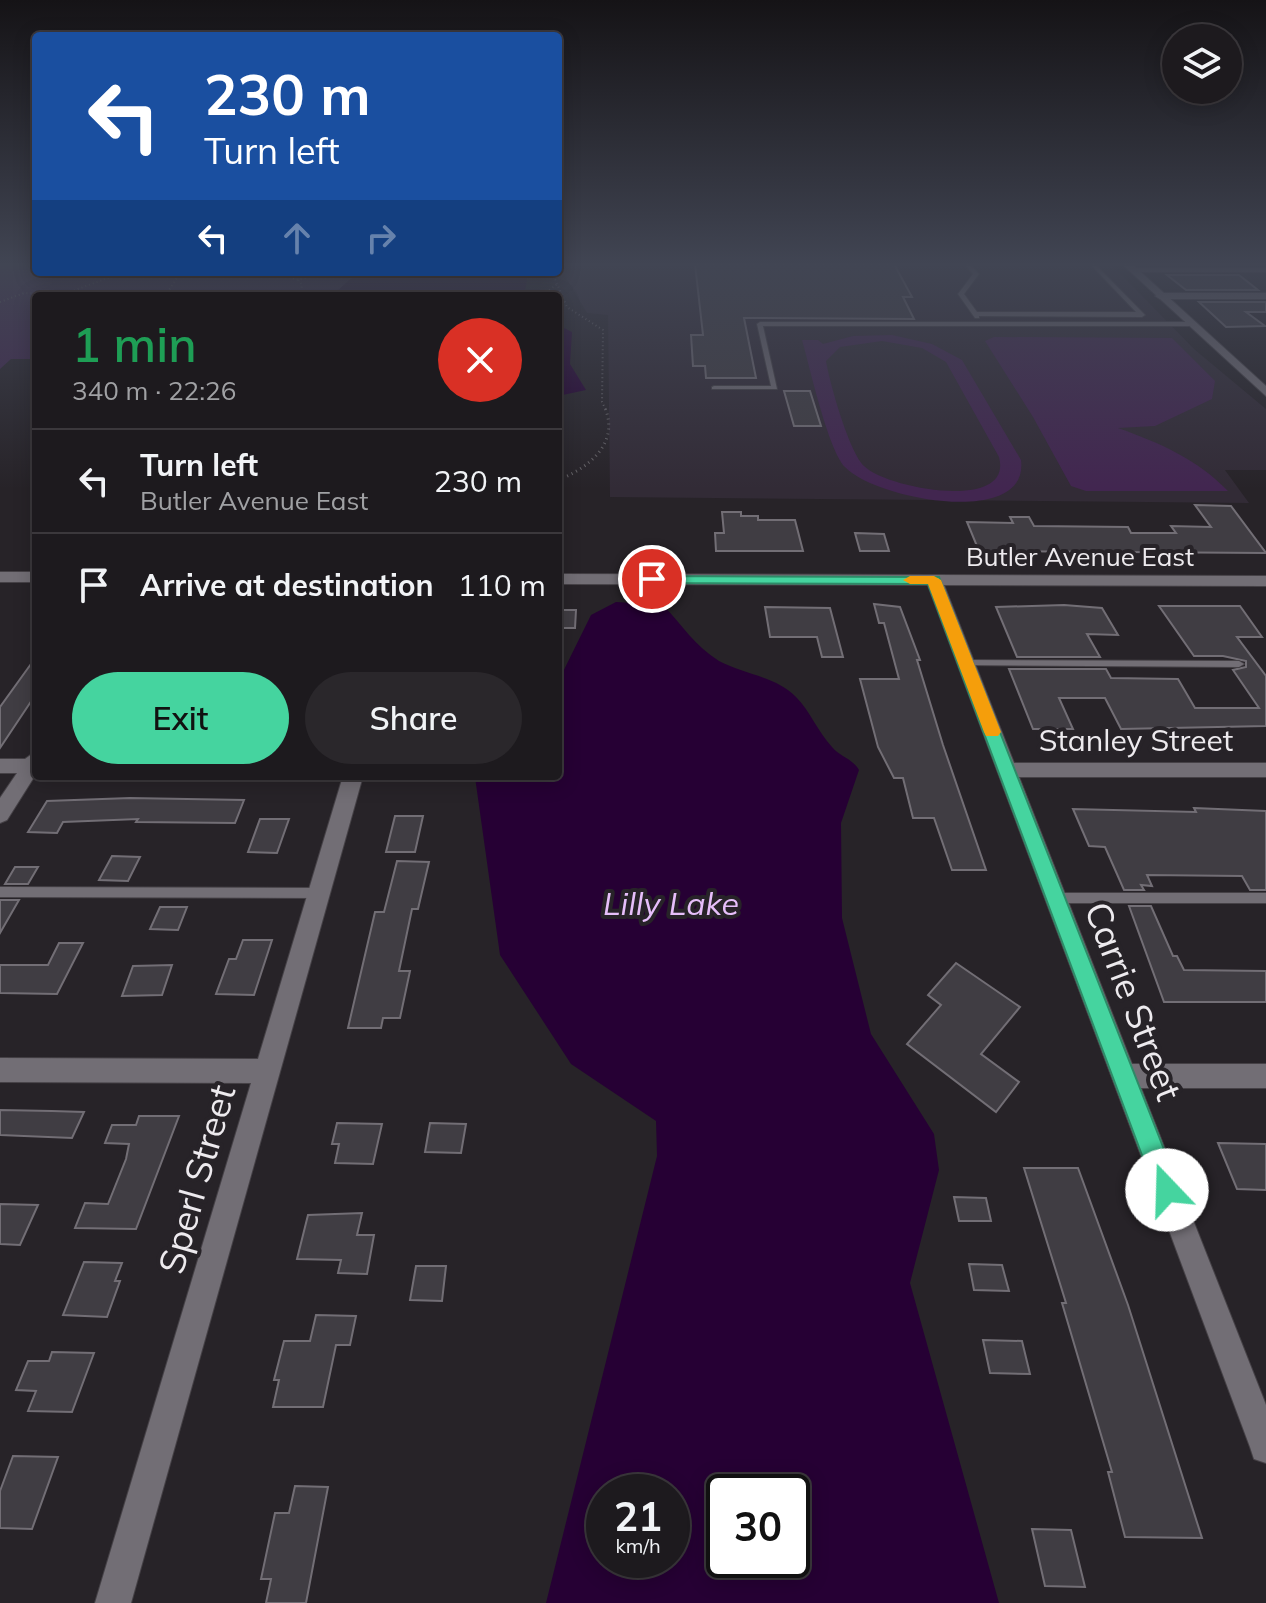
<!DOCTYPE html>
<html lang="en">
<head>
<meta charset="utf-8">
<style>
	:root { --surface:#1d1a1e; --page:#2a272b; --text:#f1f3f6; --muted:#a0a1a4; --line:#3b383c; --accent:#45d49f }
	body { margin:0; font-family:Mulish,sans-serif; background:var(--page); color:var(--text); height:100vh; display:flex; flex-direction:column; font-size:30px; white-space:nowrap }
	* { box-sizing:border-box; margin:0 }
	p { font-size:26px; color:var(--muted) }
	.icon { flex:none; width:44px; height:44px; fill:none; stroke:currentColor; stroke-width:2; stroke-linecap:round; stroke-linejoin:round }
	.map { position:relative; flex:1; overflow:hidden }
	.drawer { position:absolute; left:32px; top:292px; width:530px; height:488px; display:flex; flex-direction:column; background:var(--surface); border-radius:8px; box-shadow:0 4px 20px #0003,0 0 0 2px var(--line) }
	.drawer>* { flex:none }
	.guide { position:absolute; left:32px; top:32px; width:530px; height:244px; border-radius:8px; box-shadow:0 4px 20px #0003,0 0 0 2px var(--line); background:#1a4fa0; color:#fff; overflow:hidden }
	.fabs { position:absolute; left:1162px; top:24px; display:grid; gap:16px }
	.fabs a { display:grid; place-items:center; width:80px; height:80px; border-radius:50%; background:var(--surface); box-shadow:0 4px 20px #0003,0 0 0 2px var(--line); font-size:40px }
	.speed { position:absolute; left:586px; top:1474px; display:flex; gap:16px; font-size:40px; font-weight:700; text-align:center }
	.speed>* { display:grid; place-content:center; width:104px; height:104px; border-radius:50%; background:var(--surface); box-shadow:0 4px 20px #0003,0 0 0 2px var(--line); line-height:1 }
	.speed small { font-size:20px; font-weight:400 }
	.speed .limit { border:4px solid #111; border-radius:12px; background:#fff; color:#111 }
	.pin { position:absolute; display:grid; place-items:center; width:68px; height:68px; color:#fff; margin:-34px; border:4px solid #fff; border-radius:50%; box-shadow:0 2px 8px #0007 }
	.me { position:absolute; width:88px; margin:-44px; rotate:339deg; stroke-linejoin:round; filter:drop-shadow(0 0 6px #0008) }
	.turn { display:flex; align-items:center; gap:28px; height:168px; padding:0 40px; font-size:36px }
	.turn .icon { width:104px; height:104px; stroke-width:2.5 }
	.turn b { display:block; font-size:56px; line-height:68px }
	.lanes { display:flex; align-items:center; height:76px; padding:0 40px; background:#0003; justify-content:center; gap:40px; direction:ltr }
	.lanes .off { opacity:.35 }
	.round { display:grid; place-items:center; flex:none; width:84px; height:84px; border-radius:42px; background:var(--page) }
	.head { display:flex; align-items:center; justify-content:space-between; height:136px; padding:0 40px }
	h1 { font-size:48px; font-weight:600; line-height:60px; color:#1e9e55 }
	.primary-button { display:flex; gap:16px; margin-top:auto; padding:16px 40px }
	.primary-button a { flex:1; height:92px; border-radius:48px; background:var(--accent); color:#111; font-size:32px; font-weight:600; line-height:92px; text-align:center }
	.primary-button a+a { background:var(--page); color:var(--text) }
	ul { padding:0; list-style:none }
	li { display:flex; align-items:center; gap:24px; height:104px; padding:0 40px; border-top:2px solid var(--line) }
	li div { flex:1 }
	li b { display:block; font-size:30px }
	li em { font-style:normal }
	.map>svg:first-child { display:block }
</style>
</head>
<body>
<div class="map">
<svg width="1266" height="1603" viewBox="0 0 1266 1603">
	<rect width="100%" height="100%" fill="#272328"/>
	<path fill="#322b36" d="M558 264H1111L1194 349 1266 409V470H1225L1249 503 610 497 608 315 587 313Z"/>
	<g fill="#422650" fill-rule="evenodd">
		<path d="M0 264H36V272H500L493 296H36V359H11L0 369Z"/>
		<path d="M892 335 932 344 962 360 1021 460C1030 529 874 499 845 467 828 449 810 368 802 340H818L823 344 853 336ZM882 341 922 348 946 362 999 457C1014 512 887 489 864 466 849 451 830 384 826 361L840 347Z"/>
		<path d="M994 337 1172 338 1215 381 1212 399 1155 426 1118 428C1160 443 1197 459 1228 491H1086L1071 486 1033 417 985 341Z"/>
	</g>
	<g fill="#260034" fill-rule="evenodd">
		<path d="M364 272H524L527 280 524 296H332L349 280Z"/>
		<path d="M558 325 572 332 570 364 586 390 558 396Z"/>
		<path d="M616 602 663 605C682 625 695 646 719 661 743 674 778 677 796 697 810 711 818 732 832 747 840 757 852 758 859 770L841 823 842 918 871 1034 934 1134 939 1170 910 1283 999 1603H546L657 1156 656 1121 571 1064 500 955 475 777 558 776V682L591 615ZM604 1492H672V1560H604ZM724 1492H792V1560H724Z"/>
	</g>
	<g fill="#403d43" stroke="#726e75" stroke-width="2">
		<path d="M695 264H894L912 297H903L914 319 744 318 756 378H706L705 366H693L691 335H703Z"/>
		<path d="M1167 275H1239L1258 290H1186Z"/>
		<path d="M1199 302H1266V312H1246L1265 326 1226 327Z"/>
		<path d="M784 391H810L821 426H794Z"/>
		<path d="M1195 505 1231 506 1266 553 979 551 967 522 1013 523 1010 517H1029L1034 526 1128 527 1131 533H1176L1171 526 1211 527Z"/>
		<path d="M722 512H741V516H758V520H795L803 551H716L715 533H724Z"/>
		<path d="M855 533 884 534 889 551H860Z"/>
		<path d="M874 604 900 607 920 660H917L943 745 986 870H952L934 818H913L903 778H894L878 747 860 679H899L884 623H879Z"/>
		<path d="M1064 605 1102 608 1118 635 1087 634 1100 657H1017L996 607Z"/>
		<path d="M1159 606H1240L1262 637H1237L1266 676V726L1121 729 1105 698H1059L1073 729H1033L1009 669H1106L1111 678 1178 679 1195 708H1259L1233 670 1246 667V661L1223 656H1194Z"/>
		<path d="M765 607 830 608 843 657H822L817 637H770Z"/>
		<path d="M558 610H576L575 628H558Z"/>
		<path d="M36 657V694L0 748V707Z"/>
		<path d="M130 798 244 800 235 823 136 822 138 819 63 822 57 833 28 832 47 801Z"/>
		<path d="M1194 808 1266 811V890H1250L1242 876 1147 875 1152 886 1141 885 1144 890H1124L1105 847 1089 846 1073 809 1196 812Z"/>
		<path d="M395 816H423L415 852H386Z"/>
		<path d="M260 819H289L277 853 248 852Z"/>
		<path d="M112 856 140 857 128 881 99 880Z"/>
		<path d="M397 861 429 862 418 909H412L399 971H410L400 1018H383L381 1028H348L375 912H384Z"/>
		<path d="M15 867H38L28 884H5Z"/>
		<path d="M0 900H19L0 933Z"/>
		<path d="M1129 906H1151L1173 956H1177L1184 970 1266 971V1002H1164Z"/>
		<path d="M160 907H187L178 930 150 929Z"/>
		<path d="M243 940H272L254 995 216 994 229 959H236Z"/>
		<path d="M59 943H83L57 994 0 993V965H48Z"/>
		<path d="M956 963 1020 1007 981 1054 1019 1082 996 1112 907 1044 941 1005 928 995Z"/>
		<path d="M172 965 162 995 122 996 133 966Z"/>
		<path d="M0 1110 52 1111 84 1112 72 1138 0 1135Z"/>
		<path d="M139 1116H179L136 1229 75 1228 85 1203 108 1204 126 1159 129 1144 105 1143 112 1125H136Z"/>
		<path d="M337 1123 382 1124 373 1164 335 1163 339 1144H332Z"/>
		<path d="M430 1123 466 1124 461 1153 425 1152Z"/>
		<path d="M1218 1143 1266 1144V1190L1237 1189Z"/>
		<path d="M1024 1168H1078L1128 1305 1202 1538 1125 1537 1108 1472H1112L1062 1303H1066Z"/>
		<path d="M954 1197 986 1198 991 1221H959Z"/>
		<path d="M0 1204 38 1205 20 1245 0 1244Z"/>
		<path d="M362 1213 357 1235H374L367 1274 338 1273 341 1260 297 1259 308 1215Z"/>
		<path d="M84 1262 122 1263 115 1281H120L107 1317 63 1315Z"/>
		<path d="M969 1264 1002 1265 1009 1291 974 1290Z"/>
		<path d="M416 1266H446L442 1301 410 1300Z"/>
		<path d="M316 1315 356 1316 350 1345H336L323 1407H273L279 1380H274L284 1341H310Z"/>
		<path d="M983 1340 1022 1341 1030 1374 990 1373Z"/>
		<path d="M52 1352 94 1353 72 1412 28 1411 36 1391 16 1390 28 1361H49Z"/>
		<path d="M13 1456 58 1457 32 1529 0 1528V1491Z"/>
		<path d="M295 1486 328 1487 306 1603H266L271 1579H261L275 1513H289Z"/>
		<path d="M1032 1529 1071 1530 1085 1587 1045 1586Z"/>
	</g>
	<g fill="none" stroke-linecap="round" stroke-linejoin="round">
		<g stroke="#454146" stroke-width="2">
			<g id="lane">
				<path d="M964 264H969L979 274 964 294 977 312H1136L1090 264H1095L1145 315 1142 317 979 316V318H975L958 294 973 274Z"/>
				<path d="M1266 268V272H1131L1128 270 1131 268Z"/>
				<path d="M760 322H1189L1192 324 1189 326H763L777 389H712V387L714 386H771L757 324Z"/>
				<path d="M966 660 1239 661 1244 664 1239 667 963 665 961 663Z"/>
				<path d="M0 887 319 888 323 890 325 893 323 896 319 898 0 897Z"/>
				<path d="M1056 893H1266V903H1056L1052 901 1050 898 1052 895Z"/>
			</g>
		</g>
		<g stroke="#454146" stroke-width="2">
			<g id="street">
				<path d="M1266 293V299H1160L1155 296 1160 293Z"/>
				<path d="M934 575 942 580 1014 763H1266V777H1019L1132 1064H1266V1088H1141L1266 1405V1463L1254 1459 1250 1447 926 580Z"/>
				<path d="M36 751V774L7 820 0 823V798L17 773H0V759H25Z"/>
				<path d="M343 776H363L131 1603H95L251 1083 0 1082V1058L258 1059Z"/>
			</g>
		</g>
		<g stroke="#454146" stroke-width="2">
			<g id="secondary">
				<path d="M1122 264H1132L1266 386V396Z"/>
				<rect x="0" y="572" width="36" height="10"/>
				<path d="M558 574 1266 576V586L558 584Z"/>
			</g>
		</g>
		<g stroke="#676468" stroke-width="2" stroke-dasharray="1 3" stroke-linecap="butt">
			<path d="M274 272 298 280 326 272"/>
			<path d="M291 272 313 274"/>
			<path d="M552 272 567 307 603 330 602 402 606 410"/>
			<path d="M298 280 302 285 300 296"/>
			<path d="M543 295 557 284"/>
			<path d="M59 296 124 272"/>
			<path d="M165 296 181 272"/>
			<path d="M283 296 301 294"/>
			<path d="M506 296 544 294"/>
			<path d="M0 302 24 293 61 294"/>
		</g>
		<path stroke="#676468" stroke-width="3" stroke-dasharray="1 4" stroke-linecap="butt" d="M558 480C587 469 620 444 605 408"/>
		<use href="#lane" fill="#726e75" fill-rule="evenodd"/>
		<use href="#street" fill="#726e75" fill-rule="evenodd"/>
		<use href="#secondary" fill="#726e75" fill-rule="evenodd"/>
	</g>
	<linearGradient id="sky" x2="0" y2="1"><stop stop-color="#151316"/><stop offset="0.54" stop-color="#414553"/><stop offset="1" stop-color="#414553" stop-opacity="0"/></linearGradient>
	<rect width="1266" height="489" fill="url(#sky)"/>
	<path fill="#45d49f" stroke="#2d8a67" stroke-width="2" d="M647 576 939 577 1180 1190 1176 1199 1167 1203 1158 1199 1155 1190 928 584 652 583 647 582Z"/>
	<path fill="#f59e0b" d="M934 576 941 580 1001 732 998 736H986L984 732 928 584H910L903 580 910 576Z"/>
	<g text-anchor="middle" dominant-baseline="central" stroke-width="8" stroke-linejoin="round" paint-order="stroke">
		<g font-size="26" fill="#edeaee" stroke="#272328">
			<text x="1080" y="556">Butler Avenue East</text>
		</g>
		<g font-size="30" fill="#edeaee" stroke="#272328">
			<text x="1136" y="740">Stanley Street</text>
		</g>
		<g font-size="32" font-style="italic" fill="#e6befa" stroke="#272328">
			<text x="671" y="903">Lilly Lake</text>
		</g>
		<g font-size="36" fill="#edeaee" stroke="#272328">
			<text transform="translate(1134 1001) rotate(69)">Carrie Street</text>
			<text transform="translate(196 1179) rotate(-74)">Sperl Street</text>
		</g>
	</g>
</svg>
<div class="fabs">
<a><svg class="icon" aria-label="layers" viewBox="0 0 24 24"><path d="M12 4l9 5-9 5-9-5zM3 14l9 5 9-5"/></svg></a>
</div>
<div class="speed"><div>21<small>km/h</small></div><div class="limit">30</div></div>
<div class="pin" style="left:652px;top:579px;background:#d93025"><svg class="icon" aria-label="arrive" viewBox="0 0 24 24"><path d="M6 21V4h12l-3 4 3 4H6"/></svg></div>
<svg class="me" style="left:1167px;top:1190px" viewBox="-20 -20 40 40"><circle r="19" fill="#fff"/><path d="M0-13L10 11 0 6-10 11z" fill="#45d49f"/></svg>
<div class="guide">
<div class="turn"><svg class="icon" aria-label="left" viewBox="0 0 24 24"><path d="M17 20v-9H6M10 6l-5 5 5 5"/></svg><div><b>230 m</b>Turn left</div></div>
<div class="lanes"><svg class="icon" aria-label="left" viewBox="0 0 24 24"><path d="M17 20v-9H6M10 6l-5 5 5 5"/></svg><svg class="icon off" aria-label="ahead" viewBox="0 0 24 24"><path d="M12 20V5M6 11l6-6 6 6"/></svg><svg class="icon off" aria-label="right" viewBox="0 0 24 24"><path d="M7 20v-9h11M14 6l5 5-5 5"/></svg></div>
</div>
<section class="drawer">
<div class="head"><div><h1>1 min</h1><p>340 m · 22:26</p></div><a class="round" style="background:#d93025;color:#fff"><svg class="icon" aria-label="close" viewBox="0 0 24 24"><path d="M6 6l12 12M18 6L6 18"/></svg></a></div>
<ul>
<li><svg class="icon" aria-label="left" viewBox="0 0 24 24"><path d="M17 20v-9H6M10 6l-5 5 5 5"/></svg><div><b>Turn left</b><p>Butler Avenue East</p></div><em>230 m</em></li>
<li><svg class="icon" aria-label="arrive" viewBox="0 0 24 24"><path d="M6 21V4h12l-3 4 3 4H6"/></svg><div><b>Arrive at destination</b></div><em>110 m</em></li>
</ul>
<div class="primary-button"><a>Exit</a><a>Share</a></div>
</section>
</div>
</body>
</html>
